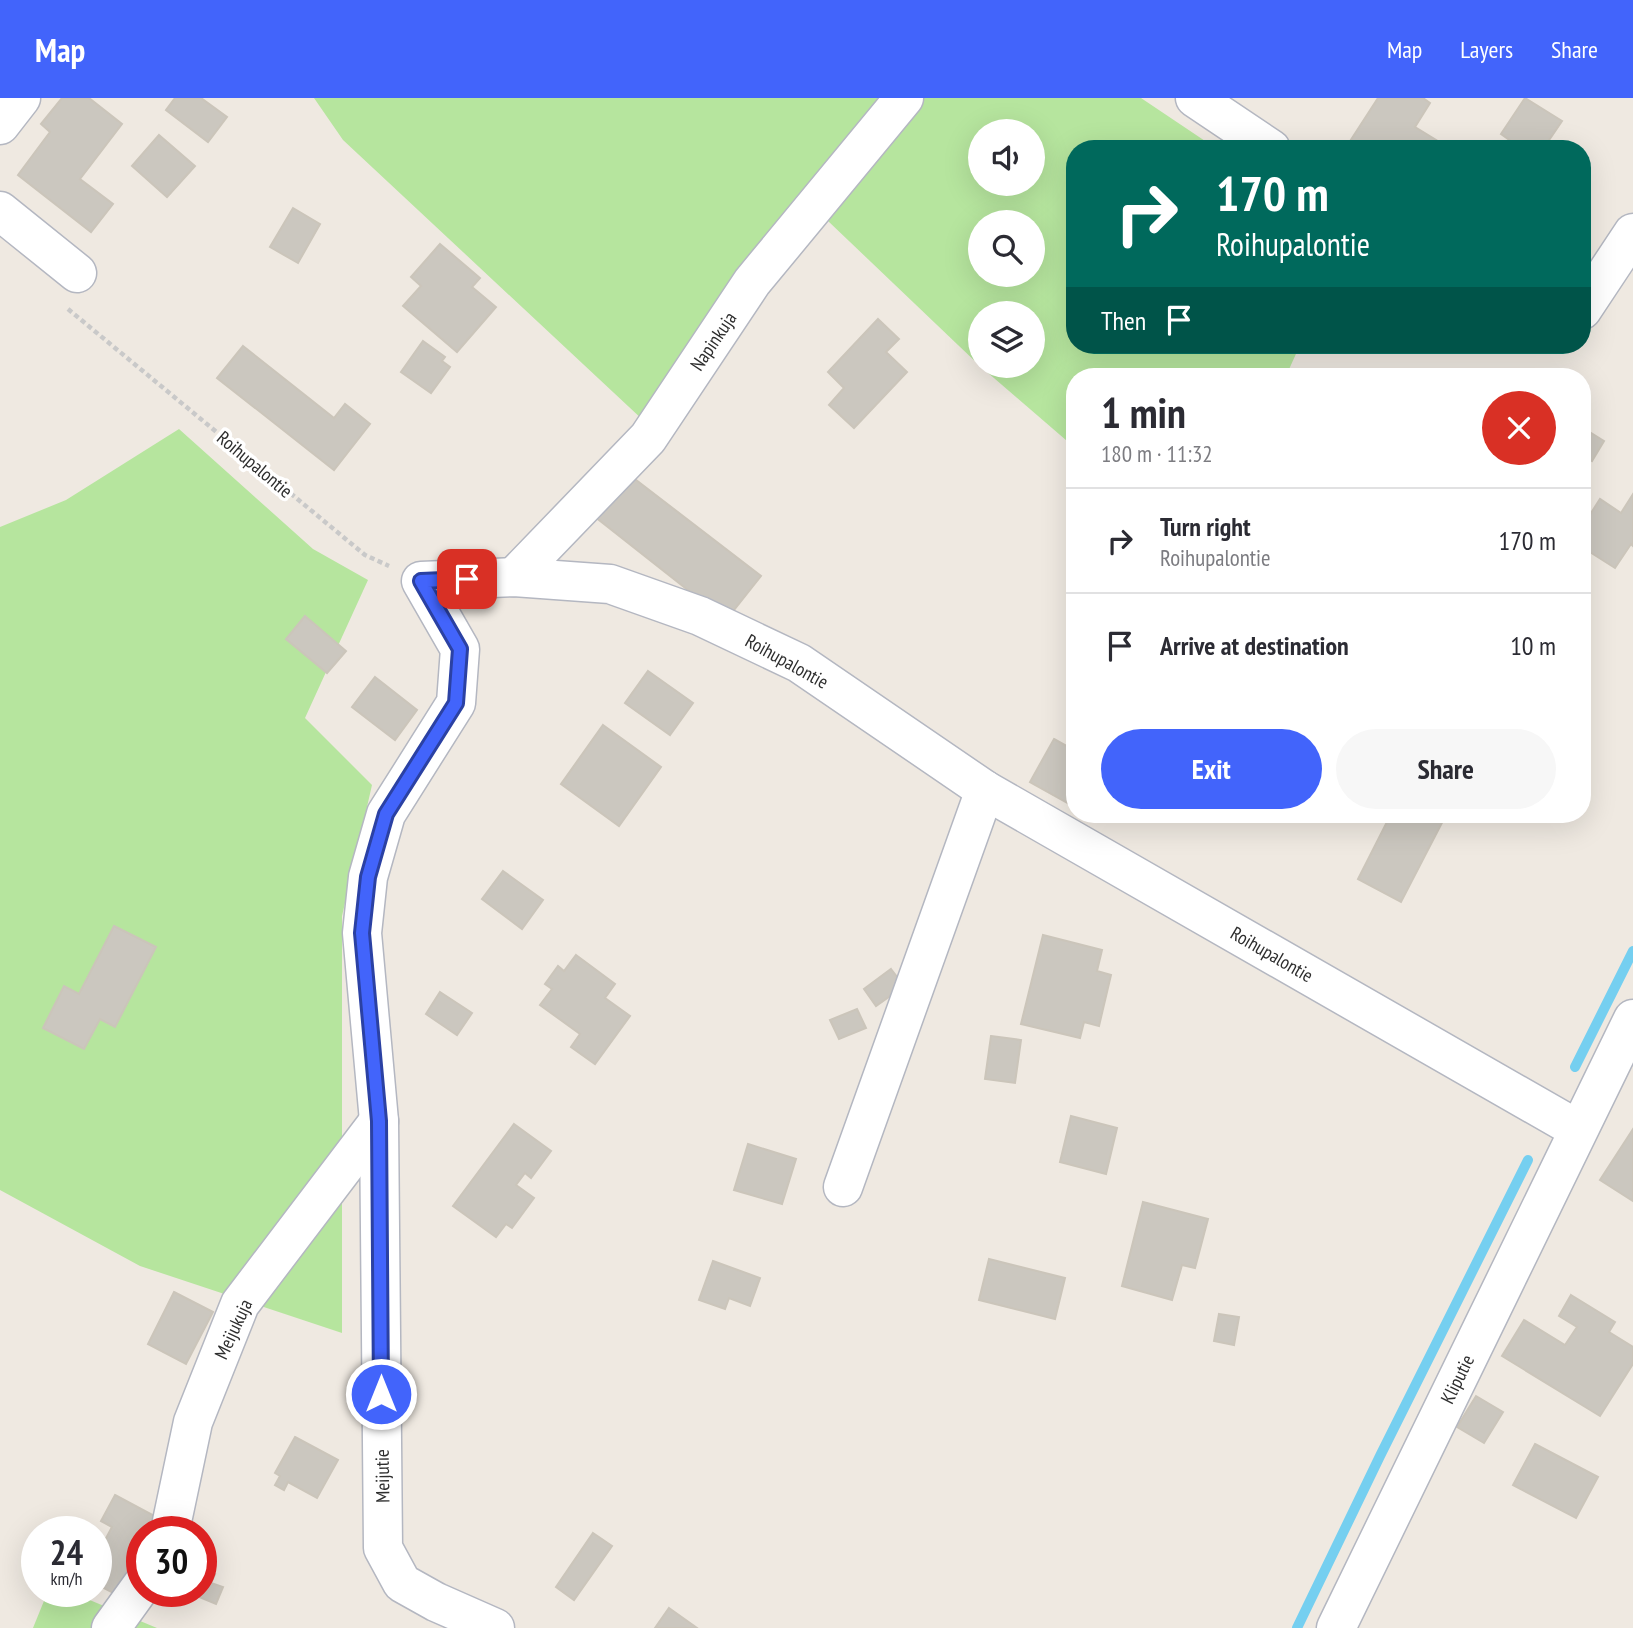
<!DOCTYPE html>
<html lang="en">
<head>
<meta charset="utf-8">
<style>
	:root { --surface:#fff; --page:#f7f7f7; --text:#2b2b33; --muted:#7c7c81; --line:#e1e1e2; --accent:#4264fb }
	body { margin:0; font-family:"PT Sans Narrow",sans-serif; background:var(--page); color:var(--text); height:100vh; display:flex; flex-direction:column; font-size:26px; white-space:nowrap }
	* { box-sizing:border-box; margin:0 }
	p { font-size:23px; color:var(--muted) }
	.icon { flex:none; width:38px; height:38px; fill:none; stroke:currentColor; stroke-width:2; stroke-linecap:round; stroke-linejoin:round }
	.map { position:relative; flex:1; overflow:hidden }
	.side { position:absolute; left:1066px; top:270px; width:525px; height:455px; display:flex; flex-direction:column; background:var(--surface); border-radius:28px; box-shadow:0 7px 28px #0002 }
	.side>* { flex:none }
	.hud { position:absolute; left:1066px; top:42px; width:525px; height:214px; border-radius:28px; box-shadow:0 7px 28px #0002; background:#00695c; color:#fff; overflow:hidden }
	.fabs { position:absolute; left:968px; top:21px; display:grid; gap:14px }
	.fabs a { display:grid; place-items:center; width:77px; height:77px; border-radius:50%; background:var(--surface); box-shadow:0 7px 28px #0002; font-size:35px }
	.speed { position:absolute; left:21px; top:1418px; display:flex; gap:14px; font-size:35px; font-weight:700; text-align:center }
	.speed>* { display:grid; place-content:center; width:91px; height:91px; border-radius:50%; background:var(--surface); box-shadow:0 7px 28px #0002; line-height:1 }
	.speed small { font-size:18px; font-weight:400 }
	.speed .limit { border:10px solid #d22; background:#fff; color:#111 }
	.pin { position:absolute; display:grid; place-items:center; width:60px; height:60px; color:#fff; margin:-30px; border-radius:14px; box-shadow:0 4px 10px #0006 }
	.me { position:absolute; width:77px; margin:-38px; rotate:0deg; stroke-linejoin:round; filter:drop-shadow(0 0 5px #0008) }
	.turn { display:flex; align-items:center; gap:24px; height:147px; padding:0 35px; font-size:32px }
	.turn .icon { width:91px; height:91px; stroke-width:2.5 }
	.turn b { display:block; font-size:49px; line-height:60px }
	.then { display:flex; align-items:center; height:66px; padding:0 35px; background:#0003; gap:14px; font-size:26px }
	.round { display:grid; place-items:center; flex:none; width:74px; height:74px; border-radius:37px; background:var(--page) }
	.head { display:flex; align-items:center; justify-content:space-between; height:119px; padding:0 35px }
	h1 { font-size:42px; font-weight:700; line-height:52px }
	.action { display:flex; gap:14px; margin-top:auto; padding:14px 35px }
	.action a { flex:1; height:80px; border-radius:42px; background:var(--accent); color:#fff; font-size:28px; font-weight:700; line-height:80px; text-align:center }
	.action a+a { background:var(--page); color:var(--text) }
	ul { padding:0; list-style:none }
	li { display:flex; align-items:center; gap:21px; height:105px; padding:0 35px; border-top:2px solid var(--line) }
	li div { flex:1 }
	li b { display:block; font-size:26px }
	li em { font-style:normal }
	header { display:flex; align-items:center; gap:42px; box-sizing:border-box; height:98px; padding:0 35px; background:var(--accent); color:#fff }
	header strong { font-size:33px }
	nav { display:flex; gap:38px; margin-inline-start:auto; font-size:24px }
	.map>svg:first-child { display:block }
</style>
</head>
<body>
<header>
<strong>Map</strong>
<nav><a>Map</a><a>Layers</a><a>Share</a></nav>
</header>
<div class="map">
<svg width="1633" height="1530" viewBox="0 0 1633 1530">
	<rect width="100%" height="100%" fill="#efe9e1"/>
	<g fill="#b6e59e" fill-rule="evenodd">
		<path d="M314 0H1141L1217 51H1074V247H1300L1286 278H1074V349L980 268H1032V215H980V268L806 102 644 323 343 42ZM980 33H1032V86H980ZM980 124H1032V177H980Z"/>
		<path d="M179 331 313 451 368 482 305 620 372 687 342 818V1235L140 1168 0 1092V429L66 402Z"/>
		<path d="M48 1493H68L157 1530H33Z"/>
	</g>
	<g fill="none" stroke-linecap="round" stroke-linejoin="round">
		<g stroke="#75cff0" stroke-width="10">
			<path d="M1575 969 1633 853"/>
			<path d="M1297 1530 1380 1358 1528 1062"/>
		</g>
	</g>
	<g fill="#cbc7bf" stroke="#cbc5ba" stroke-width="2">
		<path d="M62 0H89L122 26 80 81 113 106 91 134 18 77 50 34 41 26Z"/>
		<path d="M175 0H201L227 19 208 44 166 12Z"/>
		<path d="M1378 0H1423L1430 5 1415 29 1446 48 1444 51H1345Z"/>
		<path d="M1525 0 1562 23 1543 51H1522L1501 36Z"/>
		<path d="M159 37 195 68 167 99 132 68Z"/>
		<path d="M293 110 320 126 298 165 270 149Z"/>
		<path d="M440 146 480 180 472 189 496 209 457 254 403 208 421 188 411 179Z"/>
		<path d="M878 221 899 241 886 254 907 274 854 330 829 307 844 290 828 274Z"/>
		<path d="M423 243 445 259 442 263 450 269 431 295 401 274Z"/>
		<path d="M243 248 334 320 345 306 370 326 334 372 217 280Z"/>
		<path d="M1588 333 1604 343 1592 363 1582 356V343Z"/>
		<path d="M627 375 761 478 726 522 594 418Z"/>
		<path d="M1633 396V448L1631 446 1615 470 1582 449V429L1600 401 1621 415Z"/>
		<path d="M305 518 346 553 327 575 286 541Z"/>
		<path d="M648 573 693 605 670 637 625 605Z"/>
		<path d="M375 579 417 612 395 642 352 609Z"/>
		<path d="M603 627 661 669 619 728 561 686Z"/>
		<path d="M1054 641 1074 652 1073 708 1030 684Z"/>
		<path d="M1391 716 1446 717 1401 804 1358 781Z"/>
		<path d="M503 773 543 802 522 831 482 801Z"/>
		<path d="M114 828 156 849 115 929 100 921 84 951 43 930 64 888 79 896Z"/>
		<path d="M1043 837 1102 852 1097 873 1111 877 1099 928 1084 924 1080 940 1021 926Z"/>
		<path d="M576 857 615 886 605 900 630 918 595 966 571 949 580 936 540 907 552 891 545 886 558 868 564 873Z"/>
		<path d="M891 871 904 888 876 908 864 891Z"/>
		<path d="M440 894 472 915 457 937 426 916Z"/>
		<path d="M857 911 866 930 839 941 830 922Z"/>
		<path d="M991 938 1021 942 1015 985 985 981Z"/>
		<path d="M1071 1018 1117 1030 1106 1076 1060 1064Z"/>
		<path d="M514 1026 551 1053 531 1080 525 1075 516 1087 534 1100 512 1130 506 1126 496 1139 453 1108Z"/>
		<path d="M1633 1031V1103L1600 1082Z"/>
		<path d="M748 1046 796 1061 782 1106 734 1092Z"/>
		<path d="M1143 1104 1208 1121 1195 1170 1182 1167 1172 1202 1122 1188Z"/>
		<path d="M989 1161 1065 1180 1055 1221 979 1202Z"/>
		<path d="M713 1163 760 1180 750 1208 729 1200 725 1211 699 1202Z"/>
		<path d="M174 1194 213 1214 186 1266 148 1246Z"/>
		<path d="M1571 1197 1615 1224 1609 1234 1633 1249V1266L1600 1318 1502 1258 1524 1222 1565 1247 1577 1229 1559 1218Z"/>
		<path d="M1219 1216 1239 1219 1234 1247 1214 1243Z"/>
		<path d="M1476 1298 1503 1314 1484 1345 1457 1329Z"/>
		<path d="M295 1339 338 1362 317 1400 288 1384 284 1392 275 1387 280 1378 275 1375Z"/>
		<path d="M1535 1346 1598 1379 1576 1420 1513 1387Z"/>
		<path d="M115 1397 158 1420 151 1433H142V1451L117 1497 96 1486V1459L112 1429 101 1423Z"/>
		<path d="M593 1435 612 1448 574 1502 556 1489Z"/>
		<path d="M203 1472 215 1476 211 1485 223 1489 216 1506 185 1493H201Z"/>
		<path d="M669 1510 697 1530H655Z"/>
	</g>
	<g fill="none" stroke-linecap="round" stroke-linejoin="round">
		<g stroke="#b4b7c1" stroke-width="41">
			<g id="street">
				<path d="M1195 0 1271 51"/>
				<path d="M0 27 21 0"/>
				<path d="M0 113 77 175"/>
				<path d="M1582 212 1633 135"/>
				<path d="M514 479 648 340 752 184 904 0"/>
				<path d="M843 1089 985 692"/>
				<path d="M170 1433 193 1324 240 1206 379 1023"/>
				<path d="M111 1530 142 1487"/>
				<path d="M495 1530 436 1504 402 1485 383 1450 379 1023 362 835 368 779 386 716 456 605 460 551 421 483 514 479 610 486 700 518 799 565 985 692 1577 1031"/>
				<path d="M1336 1530 1633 921"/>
			</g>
		</g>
		<path stroke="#c9c9c9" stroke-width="4.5" stroke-dasharray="5 3.5" stroke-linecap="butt" d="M68 211 365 457 389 468"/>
		<use href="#street" stroke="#fff" stroke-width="38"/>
	</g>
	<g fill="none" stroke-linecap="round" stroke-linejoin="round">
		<g stroke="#2b41a3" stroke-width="18">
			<path id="route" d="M381 1296 379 1023 362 835 368 779 386 716 456 605 460 551 421 483 467 481"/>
		</g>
		<use href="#route" stroke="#4264fb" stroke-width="12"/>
	</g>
	<g text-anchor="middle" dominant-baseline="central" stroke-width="7" stroke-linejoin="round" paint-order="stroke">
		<g font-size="19" fill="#2e2e2e" stroke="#fff">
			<text transform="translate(713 243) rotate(-56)">Napinkuja</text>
			<text transform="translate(255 366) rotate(40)">Roihupalontie</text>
			<text transform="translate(787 563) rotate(29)">Roihupalontie</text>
			<text transform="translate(1272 856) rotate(30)">Roihupalontie</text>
			<text transform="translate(233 1231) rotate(-65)">Meijukuja</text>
			<text transform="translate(1457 1281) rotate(-64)">Kliputie</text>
			<text transform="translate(382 1378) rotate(-91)">Meijutie</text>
		</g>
	</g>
</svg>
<div class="fabs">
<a><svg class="icon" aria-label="sound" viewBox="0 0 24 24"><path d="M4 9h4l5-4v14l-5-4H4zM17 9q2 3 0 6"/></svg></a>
<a><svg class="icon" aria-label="search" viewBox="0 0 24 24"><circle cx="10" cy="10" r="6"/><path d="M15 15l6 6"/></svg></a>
<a><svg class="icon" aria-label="layers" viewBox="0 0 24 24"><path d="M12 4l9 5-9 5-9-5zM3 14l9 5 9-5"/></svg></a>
</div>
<div class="speed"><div>24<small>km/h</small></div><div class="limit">30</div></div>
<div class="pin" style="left:467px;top:481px;background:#d93025"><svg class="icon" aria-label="arrive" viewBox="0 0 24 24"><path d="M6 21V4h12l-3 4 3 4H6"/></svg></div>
<svg class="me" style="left:381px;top:1296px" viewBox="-20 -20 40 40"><circle r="17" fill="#4264fb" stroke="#fff" stroke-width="3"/><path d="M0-11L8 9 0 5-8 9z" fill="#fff"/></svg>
<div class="hud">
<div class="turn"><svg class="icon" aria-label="right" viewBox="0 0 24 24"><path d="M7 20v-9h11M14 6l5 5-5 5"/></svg><div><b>170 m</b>Roihupalontie</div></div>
<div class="then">Then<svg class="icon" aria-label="arrive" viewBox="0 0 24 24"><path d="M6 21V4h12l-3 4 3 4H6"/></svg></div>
</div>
<section class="side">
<div class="head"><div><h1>1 min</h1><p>180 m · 11:32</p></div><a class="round" style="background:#d93025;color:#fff"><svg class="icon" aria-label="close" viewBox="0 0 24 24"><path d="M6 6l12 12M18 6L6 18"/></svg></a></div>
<ul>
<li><svg class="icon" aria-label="right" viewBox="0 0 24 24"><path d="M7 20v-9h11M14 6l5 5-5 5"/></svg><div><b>Turn right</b><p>Roihupalontie</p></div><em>170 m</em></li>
<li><svg class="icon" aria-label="arrive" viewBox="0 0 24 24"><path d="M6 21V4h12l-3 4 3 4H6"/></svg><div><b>Arrive at destination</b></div><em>10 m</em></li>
</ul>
<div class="action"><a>Exit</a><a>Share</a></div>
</section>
</div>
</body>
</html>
